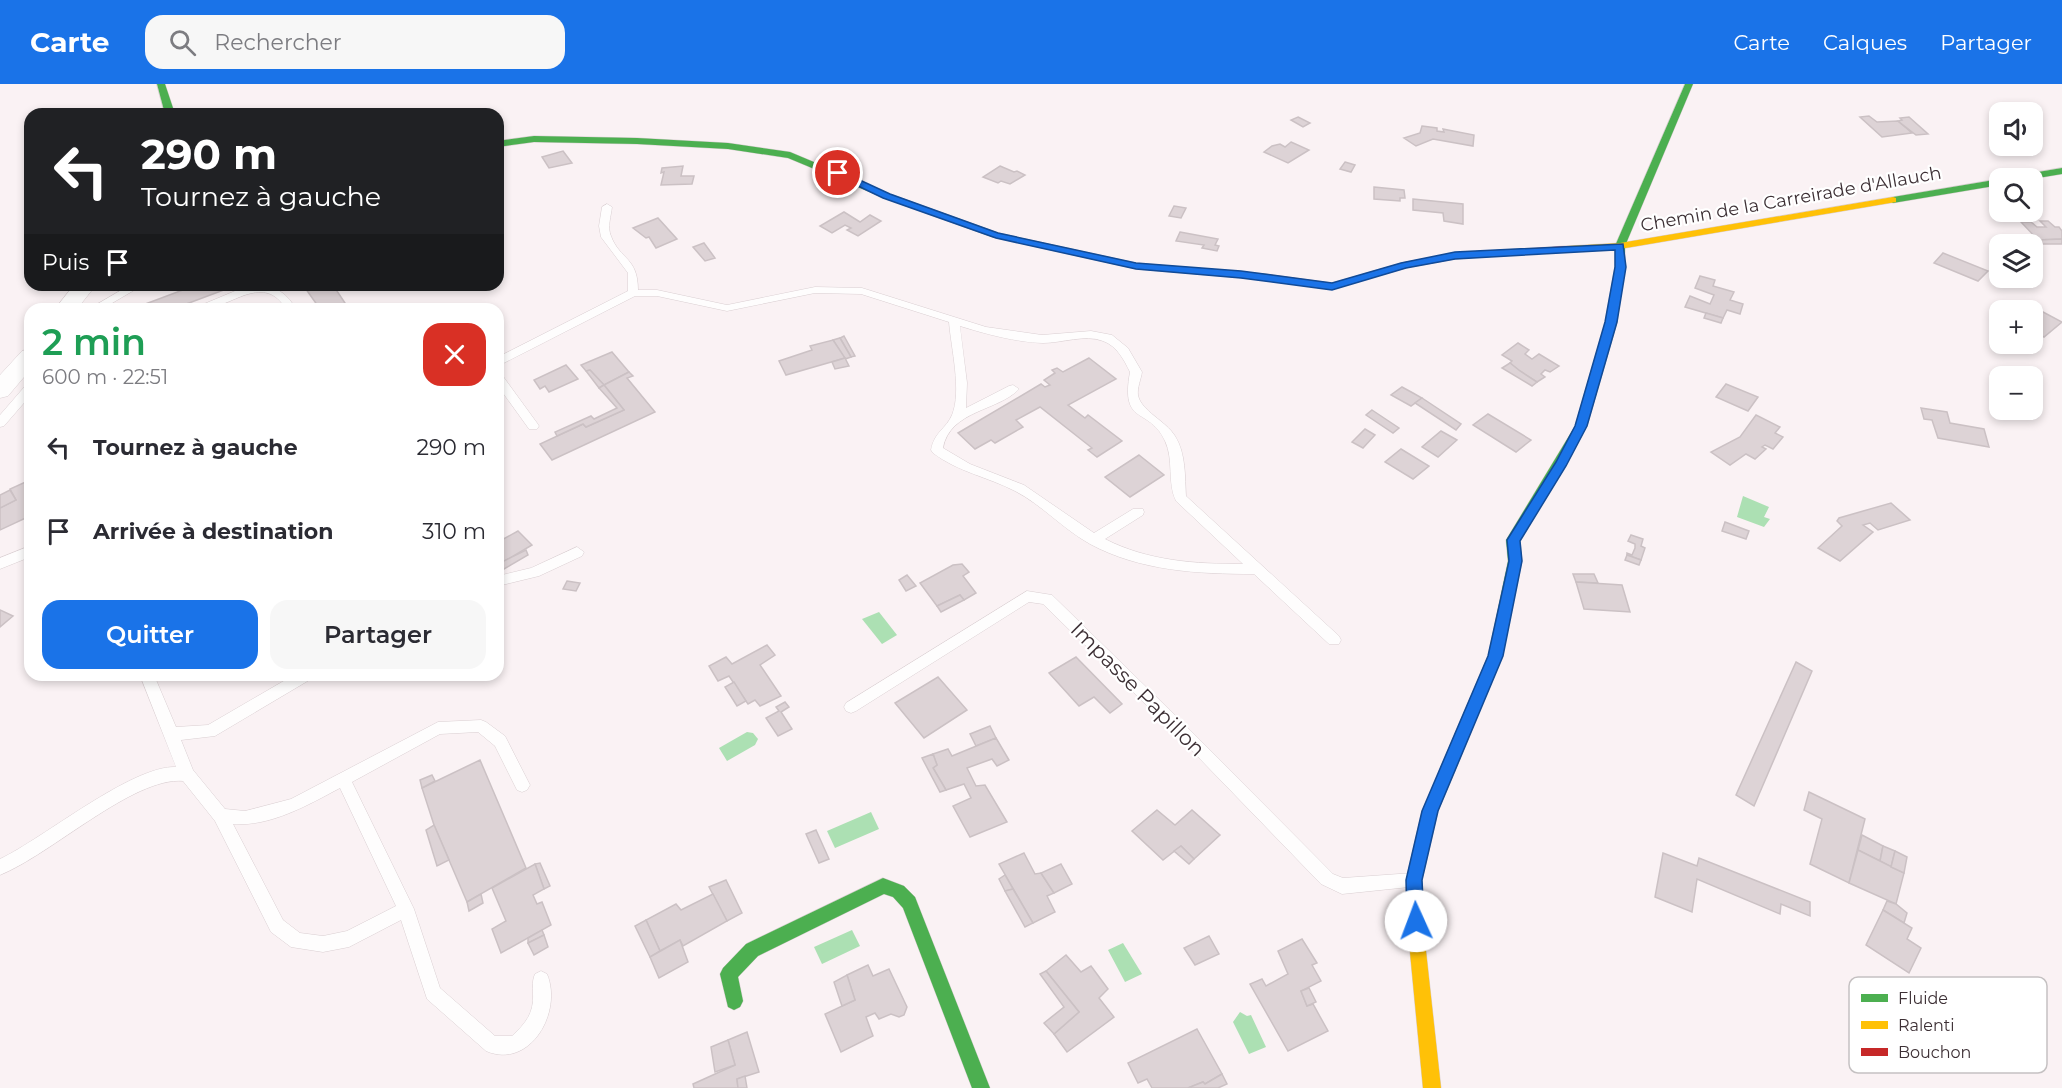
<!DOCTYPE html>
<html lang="fr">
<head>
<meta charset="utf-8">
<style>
	:root { --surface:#fff; --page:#f7f7f7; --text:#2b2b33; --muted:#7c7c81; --accent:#1a73e8 }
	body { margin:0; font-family:Montserrat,sans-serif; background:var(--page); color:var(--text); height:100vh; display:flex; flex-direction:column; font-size:22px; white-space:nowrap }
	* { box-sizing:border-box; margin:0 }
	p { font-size:20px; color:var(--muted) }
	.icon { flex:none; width:33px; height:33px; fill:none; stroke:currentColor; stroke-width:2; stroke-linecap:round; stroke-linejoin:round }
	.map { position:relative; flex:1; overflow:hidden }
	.side { position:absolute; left:24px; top:219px; width:480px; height:378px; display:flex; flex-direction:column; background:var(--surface); border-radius:18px; box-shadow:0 3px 9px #0003 }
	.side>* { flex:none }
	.guide { position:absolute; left:24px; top:24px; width:480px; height:183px; border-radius:18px; box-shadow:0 3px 9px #0003; background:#202124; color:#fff; overflow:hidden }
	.controls { position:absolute; left:1989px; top:18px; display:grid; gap:12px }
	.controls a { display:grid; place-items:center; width:54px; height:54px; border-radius:12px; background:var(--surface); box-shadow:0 3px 9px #0003; font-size:30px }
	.pin { position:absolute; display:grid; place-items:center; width:51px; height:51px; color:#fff; margin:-26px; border:3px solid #fff; border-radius:50%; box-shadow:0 2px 6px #0007 }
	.me { position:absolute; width:66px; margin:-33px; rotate:358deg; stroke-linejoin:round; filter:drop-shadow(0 0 4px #0008) }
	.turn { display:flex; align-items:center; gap:21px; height:126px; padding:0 18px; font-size:27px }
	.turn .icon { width:78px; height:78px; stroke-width:2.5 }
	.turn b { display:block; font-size:42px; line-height:51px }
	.then { display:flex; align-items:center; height:57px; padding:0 18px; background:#0003; gap:12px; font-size:22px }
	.round { display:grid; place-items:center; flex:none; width:63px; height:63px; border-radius:18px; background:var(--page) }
	.summary { display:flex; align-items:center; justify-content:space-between; height:102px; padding:0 18px }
	h1 { font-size:36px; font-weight:600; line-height:45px; color:#1e9e55 }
	.primary-button { display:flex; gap:12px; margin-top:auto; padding:12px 18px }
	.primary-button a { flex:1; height:69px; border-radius:18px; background:var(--accent); color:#fff; font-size:24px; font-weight:600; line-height:69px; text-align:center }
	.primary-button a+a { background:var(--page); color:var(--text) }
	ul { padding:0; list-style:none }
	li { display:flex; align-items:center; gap:18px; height:84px; padding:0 18px }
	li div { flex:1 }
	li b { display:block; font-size:22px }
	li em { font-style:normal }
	header { display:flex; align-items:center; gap:36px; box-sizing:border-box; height:84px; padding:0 30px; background:var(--accent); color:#fff }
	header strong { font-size:28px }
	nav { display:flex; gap:33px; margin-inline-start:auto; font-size:21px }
	.search { width:420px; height:54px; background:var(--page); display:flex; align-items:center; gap:15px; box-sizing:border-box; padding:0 21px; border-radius:18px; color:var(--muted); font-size:22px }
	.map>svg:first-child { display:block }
</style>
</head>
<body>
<header>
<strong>Carte</strong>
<div class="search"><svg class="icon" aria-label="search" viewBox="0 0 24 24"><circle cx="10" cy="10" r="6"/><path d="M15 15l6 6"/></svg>Rechercher</div>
<nav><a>Carte</a><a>Calques</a><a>Partager</a></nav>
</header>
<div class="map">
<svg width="2062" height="1004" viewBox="0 0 2062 1004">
	<rect width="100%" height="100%" fill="#faf2f4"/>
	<g fill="#ace0b3">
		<path d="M1743 412 1769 423 1764 433 1770 435 1764 443 1737 433Z"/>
		<path d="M879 528 897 551 882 560 862 535Z"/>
		<path d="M747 648 753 649 758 655 755 661 727 677 719 664Z"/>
		<path d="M871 728 879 745 835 764 827 747Z"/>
		<path d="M852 846 860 862 822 880 814 863Z"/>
		<path d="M1123 859 1142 890 1125 898 1108 866Z"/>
		<path d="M1240 928 1247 932 1251 931 1266 963 1249 970 1233 938Z"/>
	</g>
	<g fill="#ddd3d6" stroke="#cbc1c4" stroke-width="1.5">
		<path d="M1869 32 1877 38 1898 37 1912 49 1882 53 1860 33Z"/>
		<path d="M1298 33 1310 39 1303 43 1291 36Z"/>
		<path d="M1909 33 1928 50 1916 51 1898 37 1902 36 1900 34Z"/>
		<path d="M1422 42 1437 44V47L1444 48 1443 45 1474 51 1473 62 1433 55 1416 62 1404 54 1420 49Z"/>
		<path d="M1291 58 1309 66 1288 79 1264 68 1272 62 1280 60 1285 63Z"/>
		<path d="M563 67 572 79 549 84 542 73Z"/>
		<path d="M1345 78 1355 81 1351 88 1340 85Z"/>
		<path d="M683 82 681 92H694L692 100 661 101 664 88 661 89 662 84Z"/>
		<path d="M1000 82 1014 88 1017 87 1025 91 1010 100 1001 97 998 99 983 93Z"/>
		<path d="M1374 103 1404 106 1405 114H1400V117L1374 115Z"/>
		<path d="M1413 115 1463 120V140L1444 137 1443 129 1413 126Z"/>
		<path d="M1174 122 1186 124 1181 134 1169 132Z"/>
		<path d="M844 128 860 138 870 131 881 137 858 152 847 146 851 144 845 141 832 149 820 142Z"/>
		<path d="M658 134 677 155 656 164 649 153 646 154 633 144Z"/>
		<path d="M2040 137H2048L2055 143H2059L2062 147V155L2038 156 2021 138H2031L2037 143H2046Z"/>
		<path d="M1180 148 1218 155 1215 161 1219 162 1217 167 1202 164 1204 161 1176 157Z"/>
		<path d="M2062 155V160H2042L2038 156Z"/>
		<path d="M704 159 715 174 705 177 693 163Z"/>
		<path d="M1943 169 1988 187 1978 197 1934 179Z"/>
		<path d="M1700 192 1715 196 1713 202 1734 208 1730 216 1743 220 1740 230 1727 226 1723 234 1685 223 1690 212 1710 220 1714 211 1695 204Z"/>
		<path d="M196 201H237L173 225H132Z"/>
		<path d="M303 201H333L349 225H320Z"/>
		<path d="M2043 228 2062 238 2044 253 2032 247V236Z"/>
		<path d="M1706 229 1723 234 1721 239 1704 234Z"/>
		<path d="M844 252 855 272 851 273 840 254Z"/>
		<path d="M840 254 851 273 845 275 833 256Z"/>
		<path d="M833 256 845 274 786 291 779 277 812 266 810 262Z"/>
		<path d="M1518 259 1529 266 1525 270 1532 275 1539 270 1559 282 1550 288 1545 286 1541 290 1545 293 1537 298 1520 287 1510 279 1512 277 1502 271Z"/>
		<path d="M612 268 629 288 604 301 590 286 586 287 581 281Z"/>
		<path d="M845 274 849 282 835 285 832 278Z"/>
		<path d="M1089 274 1116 295 1068 321 1085 334 1088 331 1122 357 1097 373 1088 366 1092 364 1040 323 1016 336 1023 343 995 359 991 356 975 365 958 349 1041 300 1045 303 1050 301 1044 296 1055 289 1052 286 1057 284 1063 288Z"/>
		<path d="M1510 279 1520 287 1537 298 1532 302 1502 284Z"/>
		<path d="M566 281 578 295 549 308 545 302 540 305 534 296Z"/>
		<path d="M590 286 604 301 599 304 586 287Z"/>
		<path d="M629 288 633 292 627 294 655 328 552 376 540 360 583 340 586 343 624 326 604 301Z"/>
		<path d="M1726 300 1758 313 1748 327 1716 313Z"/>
		<path d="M604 301 624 326 586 343 583 340 557 352 555 348 591 332 594 335 617 324 599 304Z"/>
		<path d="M1402 303 1413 309 1422 314 1411 322 1391 311Z"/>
		<path d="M1422 314 1461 340 1456 346 1415 319Z"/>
		<path d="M1921 324 1947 328 1950 339 1984 345 1989 363 1938 354 1932 336 1924 335Z"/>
		<path d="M1372 326 1399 344 1393 349 1366 331Z"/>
		<path d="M1488 330 1531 356 1516 368 1473 341Z"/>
		<path d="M1756 331 1780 343 1775 349 1783 353 1773 365 1765 361 1762 363 1766 365 1755 375 1746 370 1730 381 1711 368 1740 353Z"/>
		<path d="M1365 345 1375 351 1363 364 1352 358Z"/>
		<path d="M1441 347 1457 356 1438 373 1422 363Z"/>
		<path d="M1401 365 1429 382 1413 395 1385 378Z"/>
		<path d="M1139 371 1164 391 1130 413 1105 393Z"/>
		<path d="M30 396V432L0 446V424L16 416 10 405Z"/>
		<path d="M10 406 16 416 0 424V411Z"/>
		<path d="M1891 419 1910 436 1878 446 1870 439 1863 441 1873 448 1840 477 1818 464 1842 442 1837 437 1839 434Z"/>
		<path d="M1725 438 1749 447 1746 455 1722 447Z"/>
		<path d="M518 447 532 461 503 478 498 472V458Z"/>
		<path d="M1631 451 1643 455 1641 462 1645 464 1641 476 1627 471V469L1632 471 1635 464V460L1628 457Z"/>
		<path d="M526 466 528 471 504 485 498 480Z"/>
		<path d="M1627 471 1641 476 1639 481 1625 476Z"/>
		<path d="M962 480 969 488 963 492 976 509 964 516 960 511 937 522 920 499 953 481Z"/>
		<path d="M1573 490H1594L1598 499 1576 498Z"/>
		<path d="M907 491 916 502 906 507 899 496Z"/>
		<path d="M567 497 580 499 576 507 563 505Z"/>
		<path d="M1576 498 1622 501 1630 528 1584 525Z"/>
		<path d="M960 511 964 516 941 528 937 522Z"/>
		<path d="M0 526 13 532 0 543Z"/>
		<path d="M767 561 775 571 760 581 781 612 760 622 755 616 748 620 729 592 718 597 709 582 726 573 732 580Z"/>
		<path d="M1076 573 1122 620 1110 629 1094 613 1079 622 1049 589Z"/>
		<path d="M1796 578 1812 587 1754 722 1736 711Z"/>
		<path d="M938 593 967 626 924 654 895 619Z"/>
		<path d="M734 598 746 617 737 622 725 603Z"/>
		<path d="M785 618 789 623 781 628 792 645 778 652 766 634 779 627 776 623Z"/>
		<path d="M990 642 996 654 976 662 970 650Z"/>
		<path d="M996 654 1009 676 997 682 992 675 967 684 976 702 985 701 1007 738 970 753 953 722 971 714 964 700 946 706 933 684 937 681 933 670 948 665 952 672Z"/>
		<path d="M933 670 937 681 933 684 946 706 940 708 922 674Z"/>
		<path d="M480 676 526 784 467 818 434 741 422 704Z"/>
		<path d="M432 691 435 697 422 704 420 696Z"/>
		<path d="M1809 708 1865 735 1849 799 1810 780 1822 735 1804 726Z"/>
		<path d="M1157 726 1175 741 1192 726 1220 751 1194 775 1181 762 1163 776 1132 747Z"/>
		<path d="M434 741 449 776 437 782 426 746Z"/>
		<path d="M816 746 829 775 819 779 806 750Z"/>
		<path d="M1862 751 1883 762 1880 777 1858 766Z"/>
		<path d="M1181 762 1194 775 1189 780 1174 767Z"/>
		<path d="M1883 762 1895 767 1891 783 1880 777Z"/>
		<path d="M1858 766 1904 789 1896 820 1849 799Z"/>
		<path d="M1895 767 1907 773 1904 789 1891 783Z"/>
		<path d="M1024 769 1035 790 1041 789 1054 809 1047 812 1055 828 1033 839 999 780Z"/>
		<path d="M1663 769 1697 782 1699 774 1810 818V832L1781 820 1780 830 1697 795 1692 828 1655 813Z"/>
		<path d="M540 779 550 802 544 805 535 780Z"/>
		<path d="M535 780 544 805 533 811 537 820 542 818 551 841 501 869 492 845 506 837 492 804Z"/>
		<path d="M1061 780 1072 800 1054 809 1041 789Z"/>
		<path d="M1005 791 1013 805 1005 807 999 795Z"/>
		<path d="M726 796 742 829 727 837 709 803Z"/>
		<path d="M1013 805 1033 839 1025 843 1005 807Z"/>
		<path d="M481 810 483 819 469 827 467 818Z"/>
		<path d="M713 810 727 837 683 862 680 856 660 867 646 836 676 820 681 826Z"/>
		<path d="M1887 817 1896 820 1907 829 1904 839 1883 826Z"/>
		<path d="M1883 826 1912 844 1907 855 1921 864 1909 889 1866 861Z"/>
		<path d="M646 836 660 867 650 873 635 842Z"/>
		<path d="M542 846 544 851 528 859V854Z"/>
		<path d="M544 851 548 863 534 871 528 859Z"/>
		<path d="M1209 852 1219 870 1195 881 1184 864Z"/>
		<path d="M1302 855 1317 879 1312 881 1321 897 1301 907 1307 922 1313 920 1328 947 1288 967 1250 900 1262 895 1266 902 1288 890 1278 867Z"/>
		<path d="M680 856 688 878 659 894 650 873Z"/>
		<path d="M1066 871 1081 888 1091 882 1108 905 1099 914 1114 933 1067 968 1054 950 1079 928 1046 887Z"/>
		<path d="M868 881 873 892 889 885 907 923 904 931 899 933 891 930 879 935 875 929 866 933 873 952 841 968 825 930 855 916 847 891Z"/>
		<path d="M1046 887 1079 928 1054 950 1044 939 1064 923 1040 890Z"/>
		<path d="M847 891 855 916 842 922 834 898Z"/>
		<path d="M1309 904 1316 918 1307 922 1301 907Z"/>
		<path d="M1197 945 1222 990 1205 1000 1203 998 1188 1004H1152L1147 995 1138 999 1128 979Z"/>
		<path d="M747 948 759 988 737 995 738 1004H694L693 1000 735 981 728 956Z"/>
		<path d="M728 956 735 981 715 988 711 963Z"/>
		<path d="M1222 990 1227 1000 1218 1004H1188L1203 998 1205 1000Z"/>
		<path d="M745 992 747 1004H738L737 995Z"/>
	</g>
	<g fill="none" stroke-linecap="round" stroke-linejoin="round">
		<g stroke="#dacfd2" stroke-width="1">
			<g id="lane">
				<path d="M607 120 612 123C611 132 607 143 611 152 620 176 638 173 638 206H657L727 221 815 203 862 204 986 243 1042 251 1091 247 1112 251 1128 264 1142 288C1141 295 1137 304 1138 311 1141 327 1166 337 1175 352 1186 369 1185 394 1186 412L1339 552 1341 556 1339 560H1329L1254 490C1198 490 1140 487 1090 460 1063 445 1042 421 1015 407 988 393 958 388 933 369L931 366C934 348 946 345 952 331 962 307 951 264 949 238L861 210 815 209 727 227 657 212H635L498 282V273L628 207V189L601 153 599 142 602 123ZM960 242C986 250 1015 258 1043 259 1062 259 1085 250 1103 257 1117 262 1124 276 1130 288 1120 343 1149 322 1165 357 1174 376 1167 399 1176 417L1243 480C1195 480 1148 477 1105 455L1143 431 1144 428 1143 425H1133L1094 449 1024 401 970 380 943 364C950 326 999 327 1019 305L1013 301 1009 302 966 324 967 299Z"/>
				<path d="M130 201H143L102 225H89Z"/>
				<path d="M262 202C279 204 287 210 296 225H286C264 189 234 221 206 225 201 226 196 225 192 225L235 207Z"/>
				<path d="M498 290 502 291 537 339 539 342 537 345H529L498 302Z"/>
				<path d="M30 300V312L4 342 0 343V331L26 301Z"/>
				<path d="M30 462V473L0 485V474Z"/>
				<path d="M577 463 584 468 582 472 539 492 498 502V492L531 484Z"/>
				<path d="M1027 507 1052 511 1182 638 1333 790 1343 794 1413 789 1419 792 1421 797 1419 802 1342 810 1321 800 1172 646 1043 520 1029 518 856 627 851 629 846 627 844 623 846 619Z"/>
				<path d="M140 591H154L176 643 208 641 294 591H313L311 595 215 652 181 656 193 686 225 725 245 727 291 715 438 638 481 636 486 638 505 652 530 701 527 706 522 708 517 706 495 662 478 648 440 650 352 698 414 825 440 904 495 952H512C526 939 534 929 533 910 533 902 532 897 535 890L541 887 547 890C563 928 530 986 486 967L427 915 401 836 349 863 323 868 291 863 271 848 215 737 183 697C133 693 52 770 0 791V775C44 754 132 681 176 683ZM340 704 396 822 347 847 323 852 300 849 283 836 233 740C270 743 308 721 340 704Z"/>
			</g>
		</g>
		<g stroke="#dacfd2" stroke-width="1">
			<g id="street">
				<path d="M74 201H96L77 225H55Z"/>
				<path d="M30 265V286L8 312 0 314V291L22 267Z"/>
			</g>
		</g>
		<g stroke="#dacfd2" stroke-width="1">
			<g id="fast">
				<path d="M157 0H165L175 30H165Z"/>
				<path d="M1685 0H1693L1625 162V183L1617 239 1587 342 1520 456 1522 477 1502 572 1455 687 1452 692 1447 694 1442 692 1439 687 1488 572 1508 477 1506 456 1575 342 1605 239 1615 183V162Z"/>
				<path d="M534 52 637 54 728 59 790 68 890 110 999 149 1136 179 1267 190 1272 193 1267 196 1136 185 992 153 884 114 788 74 728 65 637 60 534 58 498 63V57Z"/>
				<path d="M2062 84V90L2032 95 2014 94 2019 91Z"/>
				<path d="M2000 95V101L1893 119 1888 116 1893 113Z"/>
				<path d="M883 794 904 802 915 813 990 1004H972L903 824 893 813 884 810 758 872 738 893 743 917 740 923 734 926 728 923 720 890 723 884 746 860Z"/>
			</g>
		</g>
		<g stroke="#dacfd2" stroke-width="1">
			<g id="slow">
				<path d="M1893 113 1896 114V118L1620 165 1567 168 1562 165 1567 162 1620 159Z"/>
				<path d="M1447 680 1452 682 1455 687 1438 727 1422 796 1425 858 1441 1004H1423L1409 858 1406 796 1422 727 1442 682Z"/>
			</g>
		</g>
		<g stroke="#dacfd2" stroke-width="1">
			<path id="jam" d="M1567 162 1571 163V167L1455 175 1406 184 1332 205 1267 196 1262 193 1267 190 1332 199 1405 178 1455 169Z"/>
		</g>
		<use href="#lane" fill="#fefdfd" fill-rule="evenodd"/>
		<use href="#street" fill="#fefdfd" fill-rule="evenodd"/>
		<use href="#fast" fill="#4caf50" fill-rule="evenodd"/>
		<use href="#slow" fill="#ffc107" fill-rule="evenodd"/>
		<use href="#jam" fill="#c62828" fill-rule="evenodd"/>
	</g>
	<path fill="#1a73e8" stroke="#114b97" stroke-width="1.5" d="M838 86 890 110 998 149 1136 179 1241 187 1332 199 1401 179 1455 168 1623 160 1626 183 1617 238 1587 342 1566 382 1520 457 1522 477 1503 572 1438 727 1422 796 1424 837 1422 843 1416 846 1410 843 1407 837 1406 796 1422 727 1488 572 1509 477 1507 456 1556 378 1575 342 1605 238 1615 183V166L1455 175 1406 184 1332 206 1241 194 1136 185 996 154 883 114 835 91 833 89Z"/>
	<g text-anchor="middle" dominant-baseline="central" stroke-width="4.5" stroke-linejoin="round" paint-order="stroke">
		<g font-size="18" fill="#3d3035" stroke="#fff">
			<text transform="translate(1791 115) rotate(-10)">Chemin de la Carreirade d'Allauch</text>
		</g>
		<g font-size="21" fill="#3d3035" stroke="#fff">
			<text transform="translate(1138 605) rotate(45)">Impasse Papillon</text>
		</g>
	</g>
	<rect x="1849" y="893" width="198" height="96" rx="9" fill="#fff" stroke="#c5c1c2" stroke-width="1.5"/>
	<rect x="1861" y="910" width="27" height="8" fill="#4caf50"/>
	<rect x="1861" y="937" width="27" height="8" fill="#ffc107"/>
	<rect x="1861" y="964" width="27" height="8" fill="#c62828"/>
	<g font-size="16" fill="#3d3035">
		<text x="1898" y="920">Fluide</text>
		<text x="1898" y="947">Ralenti</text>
		<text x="1898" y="974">Bouchon</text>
	</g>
</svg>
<div class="controls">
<a><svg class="icon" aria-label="sound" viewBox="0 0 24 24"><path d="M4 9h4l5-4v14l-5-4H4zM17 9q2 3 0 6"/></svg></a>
<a><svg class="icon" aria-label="search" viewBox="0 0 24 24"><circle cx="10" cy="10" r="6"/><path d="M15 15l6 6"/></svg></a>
<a><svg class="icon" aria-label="layers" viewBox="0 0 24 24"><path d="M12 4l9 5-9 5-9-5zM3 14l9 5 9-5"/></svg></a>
<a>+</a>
<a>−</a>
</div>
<div class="pin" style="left:838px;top:89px;background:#d93025"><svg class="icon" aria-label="arrive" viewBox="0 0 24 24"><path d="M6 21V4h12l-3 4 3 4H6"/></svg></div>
<svg class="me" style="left:1416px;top:837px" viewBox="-20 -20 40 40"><circle r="19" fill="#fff"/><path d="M0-13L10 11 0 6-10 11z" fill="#1a73e8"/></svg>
<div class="guide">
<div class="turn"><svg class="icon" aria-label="left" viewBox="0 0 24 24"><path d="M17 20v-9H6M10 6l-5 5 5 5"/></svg><div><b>290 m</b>Tournez à gauche</div></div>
<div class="then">Puis<svg class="icon" aria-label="arrive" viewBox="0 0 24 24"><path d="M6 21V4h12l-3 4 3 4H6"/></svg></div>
</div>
<section class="side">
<div class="summary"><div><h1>2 min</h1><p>600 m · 22:51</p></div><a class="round" style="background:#d93025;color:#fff"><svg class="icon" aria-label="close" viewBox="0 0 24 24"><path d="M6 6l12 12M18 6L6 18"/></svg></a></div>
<ul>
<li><svg class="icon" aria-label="left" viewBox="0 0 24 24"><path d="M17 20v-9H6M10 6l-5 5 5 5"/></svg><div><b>Tournez à gauche</b></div><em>290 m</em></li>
<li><svg class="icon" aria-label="arrive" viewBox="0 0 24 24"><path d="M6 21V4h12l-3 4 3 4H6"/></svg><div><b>Arrivée à destination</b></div><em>310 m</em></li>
</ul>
<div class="primary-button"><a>Quitter</a><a>Partager</a></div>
</section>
</div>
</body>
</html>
